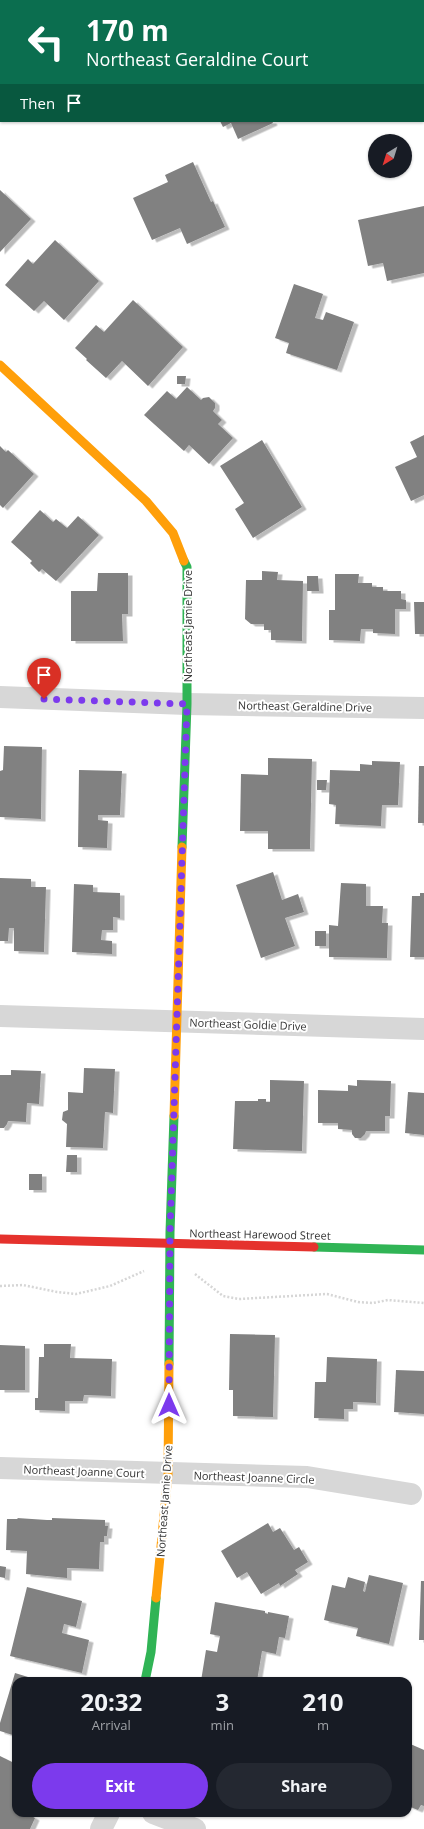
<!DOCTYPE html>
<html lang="en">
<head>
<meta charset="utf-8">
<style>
	:root { --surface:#171b24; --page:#242831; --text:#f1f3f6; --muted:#9ea1a6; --accent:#7c3aed }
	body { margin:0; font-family:"Open Sans",sans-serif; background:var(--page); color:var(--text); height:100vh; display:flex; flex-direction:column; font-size:15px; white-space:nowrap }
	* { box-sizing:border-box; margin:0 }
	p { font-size:13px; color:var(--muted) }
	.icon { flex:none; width:22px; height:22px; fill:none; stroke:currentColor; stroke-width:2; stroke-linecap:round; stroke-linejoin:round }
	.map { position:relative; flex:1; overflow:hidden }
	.drawer { position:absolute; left:12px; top:1677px; width:400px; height:140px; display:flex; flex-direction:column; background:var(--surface); border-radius:12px; box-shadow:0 1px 3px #0004 }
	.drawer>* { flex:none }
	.top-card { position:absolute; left:0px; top:0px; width:424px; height:122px; box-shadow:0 1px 3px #0004; background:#0b6e4f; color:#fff; overflow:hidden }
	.needle { width:26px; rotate:218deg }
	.controls { position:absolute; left:368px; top:134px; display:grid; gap:8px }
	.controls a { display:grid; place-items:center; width:44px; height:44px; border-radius:50%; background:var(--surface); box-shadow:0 1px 3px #0004; font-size:20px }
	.pin { position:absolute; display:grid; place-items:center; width:34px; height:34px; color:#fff; margin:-41px -17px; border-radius:50% 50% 50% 0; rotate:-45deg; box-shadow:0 0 4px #0007 }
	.pin .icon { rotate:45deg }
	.me { position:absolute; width:44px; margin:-22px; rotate:0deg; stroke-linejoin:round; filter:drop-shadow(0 0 3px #0008) }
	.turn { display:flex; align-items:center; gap:14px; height:84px; padding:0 20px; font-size:18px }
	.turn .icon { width:52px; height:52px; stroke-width:2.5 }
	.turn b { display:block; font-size:28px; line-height:34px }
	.then { display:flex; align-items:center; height:38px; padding:0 20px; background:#0003; gap:8px; font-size:15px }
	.eta { display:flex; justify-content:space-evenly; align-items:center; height:68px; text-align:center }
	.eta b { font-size:24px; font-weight:700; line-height:28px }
	.button { display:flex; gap:8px; margin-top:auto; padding:8px 20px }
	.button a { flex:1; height:46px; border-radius:24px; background:var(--accent); color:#fff; font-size:16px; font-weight:700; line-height:46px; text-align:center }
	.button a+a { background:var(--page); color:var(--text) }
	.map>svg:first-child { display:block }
</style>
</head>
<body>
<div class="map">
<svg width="424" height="1829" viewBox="0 0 424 1829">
	<defs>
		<filter id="shadow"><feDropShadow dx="4.5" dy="2.5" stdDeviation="0" flood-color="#0004"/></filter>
	</defs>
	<rect width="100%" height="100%" fill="#fff"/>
	<g fill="#818181" filter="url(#shadow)">
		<path d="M220 121H272L273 123 238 139 231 123 223 127Z"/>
		<path d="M193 162 211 202 213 201 225 227 187 244 180 228 152 240 133 198 168 182 165 175Z"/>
		<path d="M0 190 31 219 0 252Z"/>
		<path d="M424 206V273L387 281 383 263 368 266 358 220Z"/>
		<path d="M55 240 99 281 64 320 44 301 34 311 5 285 28 259 33 264Z"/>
		<path d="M294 284 323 294 315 318 323 320 326 312 354 322 337 370 286 353 289 343 275 338Z"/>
		<path d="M133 300 183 347 148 386 122 361 106 378 86 360 87 359 75 348 96 325 104 332Z"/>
		<path d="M177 376H186L185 384H177Z"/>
		<path d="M187 387 201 400 203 398 209 397 215 403V408L213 411 222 420 218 424 233 438 209 464 189 445 184 451 144 415 167 391 176 399Z"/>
		<path d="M424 435V495L411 501 395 467 417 457 410 442Z"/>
		<path d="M262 440 302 507 253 538 235 509 244 503 220 466Z"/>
		<path d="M0 446 6 452 8 450 34 474 3 508 0 505Z"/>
		<path d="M40 510 53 522 56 519 67 528 78 516 99 535 56 581 42 569 39 572 30 563 32 561 11 542Z"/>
		<path d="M262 571 278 572 277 580 303 581 302 641 271 640V630H264V624H251L245 619 246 580H262Z"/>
		<path d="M98 573H128V614H122L123 641H71V591H97Z"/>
		<path d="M335 574H359L358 583H372V587H383V591H401V599L406 600V609H395V634L373 633V629H361L360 641 329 640V610H335Z"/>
		<path d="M307 576H318L319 591H307Z"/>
		<path d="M414 602H424V634H415Z"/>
		<path d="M4 746 42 747 41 819 0 817V771L3 770Z"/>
		<path d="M268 758 312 759 310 849H268V831H240L241 774 268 775Z"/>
		<path d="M372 761 400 762 398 805H382L381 826 335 824 336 805 329 804 330 770 360 771V764L372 765Z"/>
		<path d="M419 766H424V823H418Z"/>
		<path d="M79 770 122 771 120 815H98V820L108 821 107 848 78 847Z"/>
		<path d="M317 780H327L326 790H317Z"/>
		<path d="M273 872 282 900 298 894 304 912 285 918 295 946 261 958 236 885Z"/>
		<path d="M0 878 31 879V887H46L44 952 14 951V928H9L8 941H0Z"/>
		<path d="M341 883 366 884V906H383L382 923H388L387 958 329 957V925L338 926Z"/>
		<path d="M74 884 93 885V892L120 893V918L113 917V930H102L101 940 112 941V954L72 952Z"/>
		<path d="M420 893H424V957H410L412 896H420Z"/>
		<rect x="315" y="931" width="11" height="15"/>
		<path d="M84 1068 115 1069 113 1113 105 1112 103 1148 66 1147 67 1124 62 1120 63 1112 68 1110V1092L83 1093Z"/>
		<path d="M11 1070 41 1071 39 1104 27 1103 26 1122 8 1121 7 1124 4 1128H0V1075H11Z"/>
		<path d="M270 1080 304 1081 302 1151 233 1149 235 1101H258V1099H266V1102H270Z"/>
		<path d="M357 1080 391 1081 390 1116H385V1131H366L365 1134 361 1138H355L352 1134V1130L338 1129V1123H318V1090L348 1091V1085L357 1086Z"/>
		<path d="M408 1092 424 1093V1135L405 1133Z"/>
		<path d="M67 1155H77V1172H66Z"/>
		<rect x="29" y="1174" width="13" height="16"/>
		<path d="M230 1334 275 1335 273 1417 233 1416V1390H229Z"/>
		<path d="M44 1344H71L70 1358 112 1359 111 1396 84 1395 83 1401H65V1411L35 1410V1398H38L39 1357H44Z"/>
		<path d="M0 1345 25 1346V1390H0Z"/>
		<path d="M327 1357 377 1359 376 1403 353 1402V1409H344V1419L314 1418 315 1382H326Z"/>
		<path d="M396 1370 424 1371V1414L394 1412Z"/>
		<path d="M17 1518 47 1520H52V1518L105 1520V1526H108L107 1536H104V1542H100L99 1569 67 1568V1578L26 1574 27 1551 6 1550 7 1519H18Z"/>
		<path d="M268 1523 273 1532 280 1528 294 1550 299 1547 308 1562 295 1570 298 1574 280 1586 279 1583 261 1594 247 1572 237 1578 221 1551Z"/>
		<path d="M0 1566 6 1567 5 1578 0 1577Z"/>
		<path d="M369 1575 403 1583 389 1644 356 1636 358 1628 324 1620 332 1585 345 1588 348 1577 365 1582 363 1591 365 1592Z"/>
		<path d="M421 1581H424V1640H419Z"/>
		<path d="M27 1587 82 1601 76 1627 64 1624 62 1633 89 1640 82 1673 10 1656Z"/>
		<path d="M215 1602 265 1611V1613L268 1614V1612L289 1616 285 1638 279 1637 276 1654 262 1651 257 1681H201L206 1650 217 1652 220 1636 210 1634Z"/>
		<path d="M15 1673 41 1681H16V1736L0 1731V1723Z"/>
		<path d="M408 1743 424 1750V1806L421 1805 418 1810 408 1806Z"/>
		<path d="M0 1756 16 1764V1802L14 1807 16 1808V1813H26L35 1818 30 1829H0Z"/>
	</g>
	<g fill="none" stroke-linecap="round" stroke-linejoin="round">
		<g stroke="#d6d6d6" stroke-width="2.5" stroke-dasharray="2 2" stroke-linecap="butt">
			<path d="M195 1274 223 1296 239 1299 327 1294 358 1302 373 1303 388 1300 424 1303"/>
			<path d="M0 1286 23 1285 57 1292 76 1294 110 1286 144 1271"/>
		</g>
		<g stroke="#d7d7d7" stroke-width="22">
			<path d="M0 697 187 704 424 708"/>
			<path d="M0 1016 424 1029"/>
			<path d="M0 1468 307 1477 411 1494"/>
			<path d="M153 1813 195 1829"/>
			<path d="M101 1829 109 1813"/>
		</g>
		<g stroke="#30b455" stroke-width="9">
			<path d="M182 847 187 704V567L184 561"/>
			<path d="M314 1247 424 1250"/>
			<path d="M169 1364 170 1232 174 1116"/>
			<path d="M145 1681 151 1652 156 1598"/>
		</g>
		<g stroke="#ff9f0a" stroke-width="9">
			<path d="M0 365 146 501 173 533 184 561"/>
			<path d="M174 1116 182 847"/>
			<path d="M156 1598 168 1474 169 1364"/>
		</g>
		<path stroke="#e5322d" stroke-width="9" d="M0 1239 314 1247"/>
	</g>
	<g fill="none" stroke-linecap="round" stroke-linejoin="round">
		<path stroke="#7c3aed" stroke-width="7" stroke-dasharray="0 12.6" d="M44 699 187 704 170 1232 169 1405"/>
	</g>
	<g text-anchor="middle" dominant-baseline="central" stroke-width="4" stroke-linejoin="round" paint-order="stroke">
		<g font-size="11" fill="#333" stroke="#fff">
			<text transform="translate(187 626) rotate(-90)">Northeast Jamie Drive</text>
			<text transform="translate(305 706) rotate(1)">Northeast Geraldine Drive</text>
			<text transform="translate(248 1024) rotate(2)">Northeast Goldie Drive</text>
			<text transform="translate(260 1234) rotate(1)">Northeast Harewood Street</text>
			<text transform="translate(84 1471) rotate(2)">Northeast Joanne Court</text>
			<text transform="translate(254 1477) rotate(2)">Northeast Joanne Circle</text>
			<text transform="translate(164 1501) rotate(-86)">Northeast Jamie Drive</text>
		</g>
	</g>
</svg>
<div class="controls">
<a><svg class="needle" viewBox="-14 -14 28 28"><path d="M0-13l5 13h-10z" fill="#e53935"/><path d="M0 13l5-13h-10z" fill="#9ea1a6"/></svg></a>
</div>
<div class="pin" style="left:44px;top:699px;background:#d93025"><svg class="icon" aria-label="arrive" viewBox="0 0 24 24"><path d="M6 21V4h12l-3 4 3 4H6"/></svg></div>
<svg class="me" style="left:169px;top:1405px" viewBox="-20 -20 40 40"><path d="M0-17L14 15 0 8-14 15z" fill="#7c3aed" stroke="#fff" stroke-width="4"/></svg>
<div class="top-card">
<div class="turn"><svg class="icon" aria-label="left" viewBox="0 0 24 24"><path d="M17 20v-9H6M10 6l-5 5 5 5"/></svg><div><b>170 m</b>Northeast Geraldine Court</div></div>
<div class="then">Then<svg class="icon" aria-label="arrive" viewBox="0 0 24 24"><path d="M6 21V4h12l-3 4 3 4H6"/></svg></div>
</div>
<section class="drawer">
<div class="eta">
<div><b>20:32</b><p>Arrival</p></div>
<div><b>3</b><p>min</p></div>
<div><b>210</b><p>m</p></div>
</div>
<div class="button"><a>Exit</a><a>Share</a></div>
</section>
</div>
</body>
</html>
